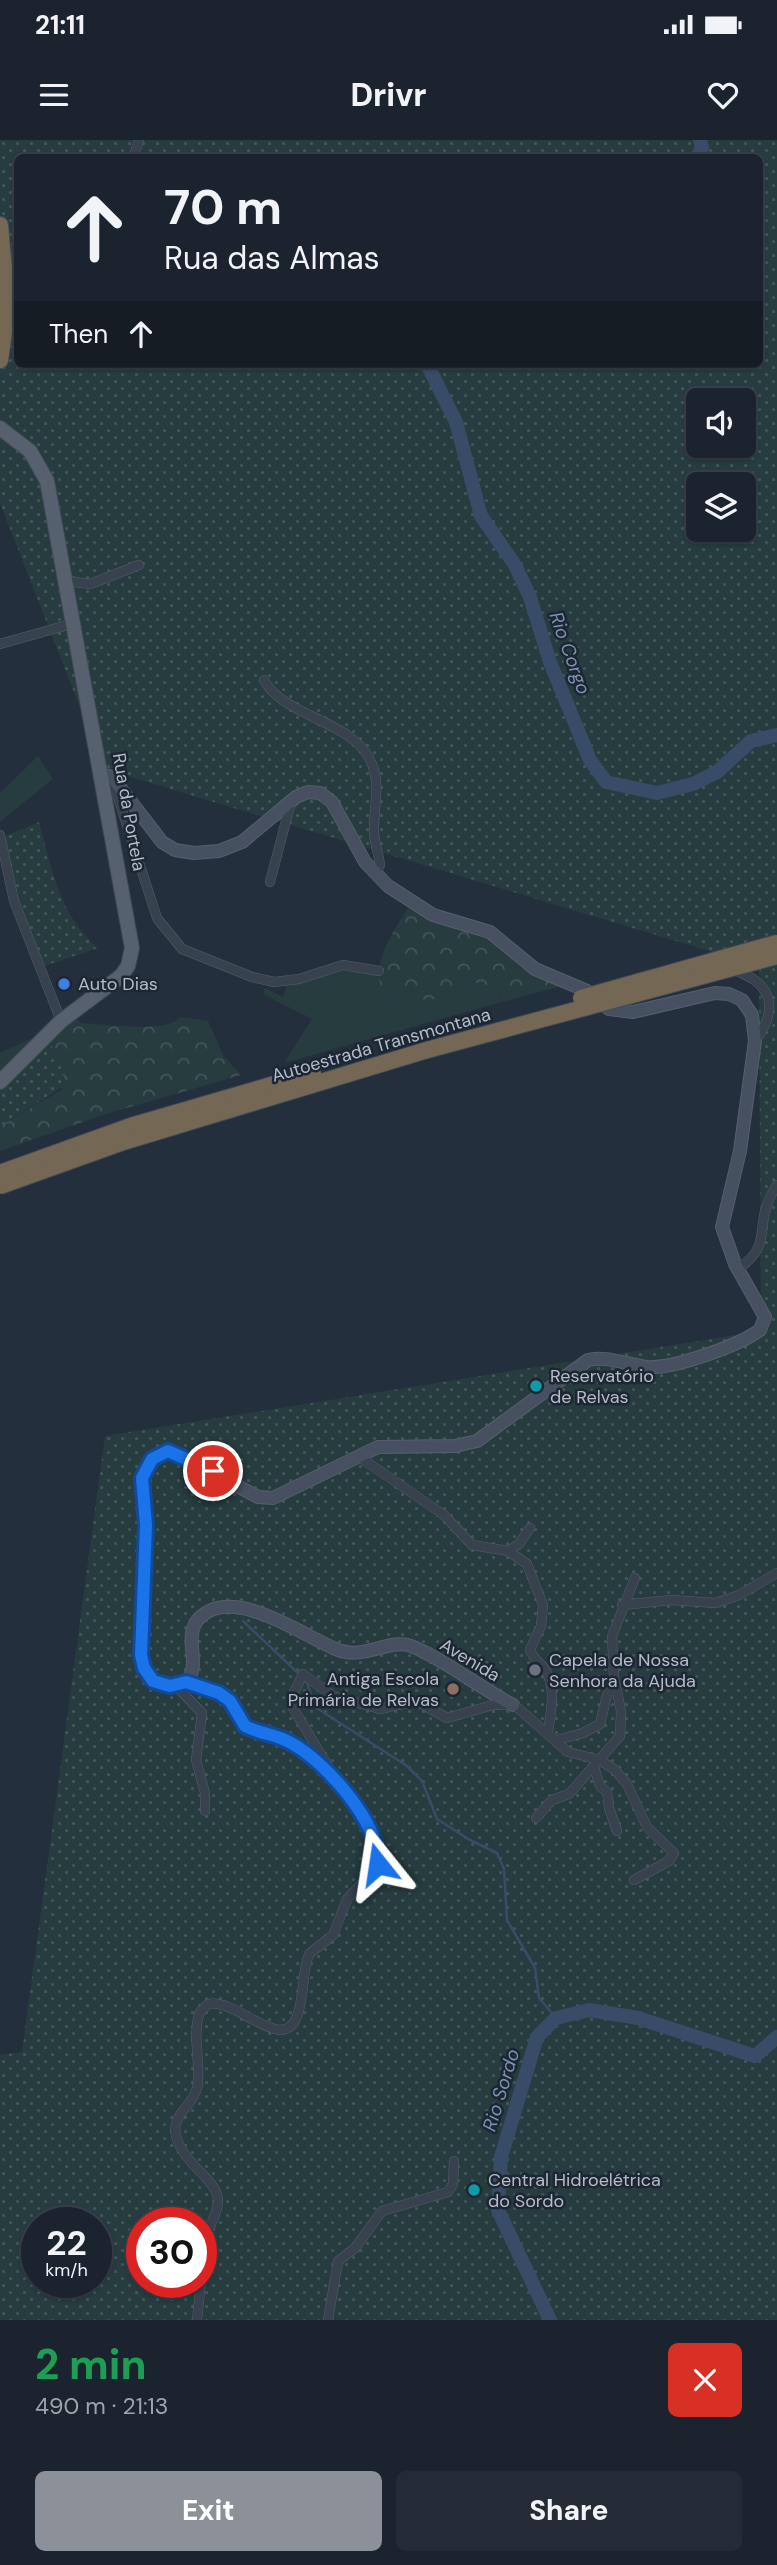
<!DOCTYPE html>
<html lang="en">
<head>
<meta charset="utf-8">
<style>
	:root { --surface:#1b232e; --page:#242b36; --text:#f1f3f6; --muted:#a0a4aa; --line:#39404a; --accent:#8c9099 }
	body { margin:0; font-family:"DM Sans",sans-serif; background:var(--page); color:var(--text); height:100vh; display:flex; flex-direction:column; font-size:26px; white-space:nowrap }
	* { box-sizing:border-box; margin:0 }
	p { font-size:23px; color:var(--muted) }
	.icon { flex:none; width:38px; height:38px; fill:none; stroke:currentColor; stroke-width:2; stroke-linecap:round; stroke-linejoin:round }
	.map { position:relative; height:2180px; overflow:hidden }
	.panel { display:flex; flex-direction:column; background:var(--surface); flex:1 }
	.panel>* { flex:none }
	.guide { position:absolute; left:14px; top:14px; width:749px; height:214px; border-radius:10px; box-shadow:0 2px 5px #0004,0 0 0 2px var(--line); background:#1b232e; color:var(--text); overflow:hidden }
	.buttons { position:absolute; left:686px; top:248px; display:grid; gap:14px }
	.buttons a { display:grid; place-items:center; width:70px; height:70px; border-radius:10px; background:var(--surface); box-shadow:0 2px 5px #0004,0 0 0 2px var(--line); font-size:35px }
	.speed { position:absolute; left:21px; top:2067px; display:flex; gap:14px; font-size:35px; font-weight:700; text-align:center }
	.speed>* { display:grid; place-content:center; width:91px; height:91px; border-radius:50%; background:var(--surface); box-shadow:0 2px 5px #0004,0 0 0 2px var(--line); line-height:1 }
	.speed small { font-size:18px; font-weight:400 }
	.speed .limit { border:10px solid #d22; background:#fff; color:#111 }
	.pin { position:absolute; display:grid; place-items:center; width:60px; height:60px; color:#fff; margin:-30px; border:4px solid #fff; border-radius:50%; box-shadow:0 2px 7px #0007 }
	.me { position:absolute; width:77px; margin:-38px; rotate:345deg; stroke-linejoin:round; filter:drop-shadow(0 0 5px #0008) }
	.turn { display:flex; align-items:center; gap:24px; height:147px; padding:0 35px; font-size:32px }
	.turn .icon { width:91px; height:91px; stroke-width:2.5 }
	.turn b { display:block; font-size:49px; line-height:60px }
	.then { display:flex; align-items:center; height:66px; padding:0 35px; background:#0003; gap:14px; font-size:26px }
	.round { display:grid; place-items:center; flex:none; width:74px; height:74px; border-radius:10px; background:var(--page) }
	.head { display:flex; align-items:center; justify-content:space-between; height:119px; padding:0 35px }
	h1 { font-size:42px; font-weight:800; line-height:52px; color:#1e9e55 }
	.cta { display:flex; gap:14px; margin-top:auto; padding:14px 35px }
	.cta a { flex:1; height:80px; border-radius:10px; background:var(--accent); color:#fff; font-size:28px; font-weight:800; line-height:80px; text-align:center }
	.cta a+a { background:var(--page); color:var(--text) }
	.status { display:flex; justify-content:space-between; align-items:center; height:49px; padding:0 35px; background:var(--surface); direction:ltr }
	.status svg { height:19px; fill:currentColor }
	header { display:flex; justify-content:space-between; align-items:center; height:91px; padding:0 35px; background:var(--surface); font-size:32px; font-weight:800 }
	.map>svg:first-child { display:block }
</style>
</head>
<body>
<div class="status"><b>21:11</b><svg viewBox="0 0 49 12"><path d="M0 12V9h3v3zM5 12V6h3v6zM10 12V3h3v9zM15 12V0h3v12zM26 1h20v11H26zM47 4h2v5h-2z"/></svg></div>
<header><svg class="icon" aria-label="menu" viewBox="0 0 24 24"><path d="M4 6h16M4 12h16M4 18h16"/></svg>Drivr<svg class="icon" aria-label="heart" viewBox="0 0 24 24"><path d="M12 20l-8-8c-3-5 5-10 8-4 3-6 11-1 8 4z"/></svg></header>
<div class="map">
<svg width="777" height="2180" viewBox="0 0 777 2180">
	<defs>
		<pattern id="forest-crowns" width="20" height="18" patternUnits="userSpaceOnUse" patternTransform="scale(1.75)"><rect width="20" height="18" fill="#263c3f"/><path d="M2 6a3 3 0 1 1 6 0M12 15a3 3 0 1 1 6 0" fill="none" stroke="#435659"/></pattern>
		<pattern id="park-dots" width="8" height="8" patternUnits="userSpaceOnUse" patternTransform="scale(1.75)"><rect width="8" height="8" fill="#263c3f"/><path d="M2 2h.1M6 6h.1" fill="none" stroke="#435659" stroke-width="1.8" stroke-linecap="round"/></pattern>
	</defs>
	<rect width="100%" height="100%" fill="#242f3e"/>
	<g fill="#263c3f">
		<path d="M38 616 53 639 0 682V653Z"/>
		<path d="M339 830 379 835 387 851C400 855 417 861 430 859 440 857 445 851 454 847 472 836 496 844 506 861L284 923 312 879 263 854 265 848 283 857 287 844Z"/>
		<path d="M39 895 0 935V913Z"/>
	</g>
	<g fill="url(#forest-crowns)">
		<path d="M410 766 486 795 561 846 506 861C495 843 471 837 452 848 446 852 440 858 433 859 419 862 396 855 383 849 367 830 398 782 410 766Z"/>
		<path d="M75 877 81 883C103 884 168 894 180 877L208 881 223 915 241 935 106 974 0 1011V986L61 950 64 938 49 900Z"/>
	</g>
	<g fill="url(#park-dots)" fill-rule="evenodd">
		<path d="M0 0H777V2180H0V1915L22 1912 105 1296 761 1191 759 826 104 629 0 363ZM18 18H760V224H18ZM698 261H744V306H698ZM698 345H744V390H698ZM37 2082H96V2142H37ZM142 2082H201V2142H142Z"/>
		<path d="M39 682C52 729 59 775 98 808L44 826 16 756 5 696Z"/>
		<path d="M49 900 63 932 64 946 0 986V949Z"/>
	</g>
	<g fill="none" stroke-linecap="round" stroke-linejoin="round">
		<g stroke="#394c67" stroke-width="2.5">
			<path d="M243 1481 299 1534"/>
			<path d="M306 1540 315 1567 407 1626 422 1641 437 1679 470 1700 497 1713 504 1729 507 1780 535 1828 539 1858 556 1878"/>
		</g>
		<g stroke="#394c67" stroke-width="14">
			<path d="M696 18 702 8 700 0"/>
			<path d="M427 224 456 282 481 376 515 425 530 457 550 522 590 620 606 642 657 653 693 644 717 632 751 601 777 595"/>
			<path d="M550 2180 498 2070 501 2017 537 1897 556 1878 589 1870 638 1878 755 1916 777 1897"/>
		</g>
		<g stroke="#565f6c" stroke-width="10">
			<g id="street">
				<path d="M133 18 139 0"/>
				<path d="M3 117 18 105"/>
				<path d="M67 441 90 444 139 425"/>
				<path d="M0 504 75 483"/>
				<path d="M264 540C284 578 355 580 372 624 381 646 373 671 374 694 375 704 379 715 380 725L375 734"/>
				<path d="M113 642 157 778 182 809 252 837 274 842 299 839 343 825 379 831"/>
				<path d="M0 695 14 761 61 881"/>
				<path d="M270 742 291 662"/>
				<path d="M739 832C775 846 777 872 755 901"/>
				<path d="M738 1129C777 1102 750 1085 777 1045"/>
				<path d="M358 1316 444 1375 472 1405 508 1411 527 1424 543 1465 541 1486 530 1510C533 1518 539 1522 544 1528 557 1547 551 1571 548 1592"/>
				<path d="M508 1411 519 1404 530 1388"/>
				<path d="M622 1465 671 1460 716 1463 739 1455 777 1433"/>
				<path d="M186 1542 227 1558 241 1581 249 1588 280 1597 306 1612 345 1650 375 1703 378 1716 376 1729 347 1759 333 1795 309 1814C301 1834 305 1859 296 1879 280 1912 237 1858 208 1864L200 1872C191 1896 202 1923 197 1948 193 1966 171 1974 176 1996 184 2026 219 2040 218 2062 217 2078 205 2093 201 2108"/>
				<path d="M176 1546 202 1573 196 1620 205 1653V1671"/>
				<path d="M557 1600 583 1593 600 1584 607 1555 616 1545"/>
				<path d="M594 1627 600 1646 607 1652 609 1668 617 1691"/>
				<path d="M332 1633 293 1568 292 1557 303 1534 333 1556 380 1569 416 1561 447 1578 493 1565H513L519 1569 568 1612 600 1620 615 1630 627 1644 647 1687 674 1713 669 1721 634 1740"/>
				<path d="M536 1678 552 1660 569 1654 620 1596 621 1571 614 1537 612 1496 635 1438"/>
				<path d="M197 2180 201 2142"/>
				<path d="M328 2180 338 2121 355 2108 382 2071 448 2052 453 2044 454 2021"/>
			</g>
		</g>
		<g stroke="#565f6c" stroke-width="14">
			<path id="secondary" d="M102 634 112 637 162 702 175 710 194 713 219 711 242 702 296 657 308 652 320 653 332 662 365 722 388 746 433 775 490 792 535 829 587 851 609 869 633 872 715 853 729 854 742 860 752 875 755 901 740 1011 722 1087 735 1124 765 1177 760 1190C738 1206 673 1229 647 1227 627 1225 607 1215 588 1220L477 1301 455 1306 378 1307 273 1358 258 1357 172 1311 161 1312 152 1319 142 1338 146 1385 141 1519C146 1541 165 1552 186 1542 204 1523 178 1492 204 1474 240 1449 303 1496 338 1510 364 1520 390 1498 411 1506 444 1519 480 1548 513 1565"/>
		</g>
		<g stroke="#414a57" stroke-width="16">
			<path id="primary" d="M0 288 30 311 47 341 132 808 128 826 121 836 61 881 0 942"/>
		</g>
		<g stroke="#434c59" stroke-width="18">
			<g id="highway">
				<path d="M0 85 2 108"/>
				<path d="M0 220 7 172 4 127"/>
			</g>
		</g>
		<use href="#street" stroke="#38414e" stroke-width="9"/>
		<use href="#secondary" stroke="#465061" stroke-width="12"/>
		<use href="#primary" stroke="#56606e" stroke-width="14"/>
		<use href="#highway" stroke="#746855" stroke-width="16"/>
		<g stroke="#434c59" stroke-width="18" stroke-linecap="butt">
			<g id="highway-bridge">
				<path d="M2 108 4 127"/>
				<path d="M581 858 777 803"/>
				<path d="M0 1033 131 986 313 933"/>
				<path d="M0 1046 123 1002 427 910 777 816"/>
			</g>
		</g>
		<use href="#highway-bridge" stroke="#746855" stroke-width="16"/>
	</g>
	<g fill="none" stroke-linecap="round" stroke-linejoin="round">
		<g stroke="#114b97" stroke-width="18">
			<path id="route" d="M213 1331 168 1311 152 1319 142 1338 146 1385 141 1515 144 1528 153 1541 170 1546 186 1542 219 1553 230 1561 245 1586C260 1594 277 1594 291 1603 325 1621 381 1684 378 1724"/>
		</g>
		<use href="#route" stroke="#1a73e8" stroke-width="12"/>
	</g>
	<circle fill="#3f7fe0" stroke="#1d2633" stroke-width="2.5" cx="64" cy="844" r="7"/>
	<g fill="#0f9aa8" stroke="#1d2633" stroke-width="2.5">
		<circle cx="536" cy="1246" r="7"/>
		<circle cx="474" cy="2050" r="7"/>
	</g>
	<circle fill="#6b7280" stroke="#1d2633" stroke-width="2.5" cx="535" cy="1530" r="7"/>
	<circle fill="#8d6e63" stroke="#1d2633" stroke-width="2.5" cx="453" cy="1549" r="7"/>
	<g text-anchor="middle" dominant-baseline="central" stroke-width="5" stroke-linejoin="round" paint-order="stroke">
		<g font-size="18" fill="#b4bcc9" stroke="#1d2633">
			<text transform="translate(129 672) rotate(80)">Rua da Portela</text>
			<text transform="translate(381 905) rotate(-16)">Autoestrada Transmontana</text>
			<text transform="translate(470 1520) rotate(31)">Avenida</text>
		</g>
		<g font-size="18" fill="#b4bcc9" stroke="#1d2633" text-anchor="start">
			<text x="78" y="844">Auto Dias</text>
			<text x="550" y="1236">Reservatório<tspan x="550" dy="21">de Relvas</tspan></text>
			<text x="549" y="1520">Capela de Nossa<tspan x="549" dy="21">Senhora da Ajuda</tspan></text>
			<text x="439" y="1539" text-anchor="end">Antiga Escola<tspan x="439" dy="21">Primária de Relvas</tspan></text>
			<text x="488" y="2040">Central Hidroelétrica<tspan x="488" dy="21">do Sordo</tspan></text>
		</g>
		<g font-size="19" font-style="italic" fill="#7c92b1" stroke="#1d2633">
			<text transform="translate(570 513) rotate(70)">Rio Corgo</text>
			<text transform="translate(501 1950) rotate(-73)">Rio Sordo</text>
		</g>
	</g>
</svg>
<div class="buttons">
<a><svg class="icon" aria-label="sound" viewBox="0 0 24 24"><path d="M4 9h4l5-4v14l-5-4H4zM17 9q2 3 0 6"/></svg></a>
<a><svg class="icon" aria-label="layers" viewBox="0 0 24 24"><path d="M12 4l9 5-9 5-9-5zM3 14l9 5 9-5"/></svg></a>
</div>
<div class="speed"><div>22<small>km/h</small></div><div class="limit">30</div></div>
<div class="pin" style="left:213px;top:1331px;background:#d93025"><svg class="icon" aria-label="arrive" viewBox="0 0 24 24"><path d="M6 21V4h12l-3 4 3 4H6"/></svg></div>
<svg class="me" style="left:378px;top:1724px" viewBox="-20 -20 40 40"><path d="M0-17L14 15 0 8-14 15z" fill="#1a73e8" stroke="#fff" stroke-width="4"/></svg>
<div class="guide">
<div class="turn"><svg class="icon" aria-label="ahead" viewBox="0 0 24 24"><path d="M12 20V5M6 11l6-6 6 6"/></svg><div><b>70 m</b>Rua das Almas</div></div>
<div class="then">Then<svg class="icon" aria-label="ahead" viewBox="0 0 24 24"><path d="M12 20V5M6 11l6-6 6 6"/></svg></div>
</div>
</div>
<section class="panel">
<div class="head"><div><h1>2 min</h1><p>490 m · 21:13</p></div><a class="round" style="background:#d93025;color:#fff"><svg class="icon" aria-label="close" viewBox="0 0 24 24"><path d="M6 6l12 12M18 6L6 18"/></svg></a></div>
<div class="cta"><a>Exit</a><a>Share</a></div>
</section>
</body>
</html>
